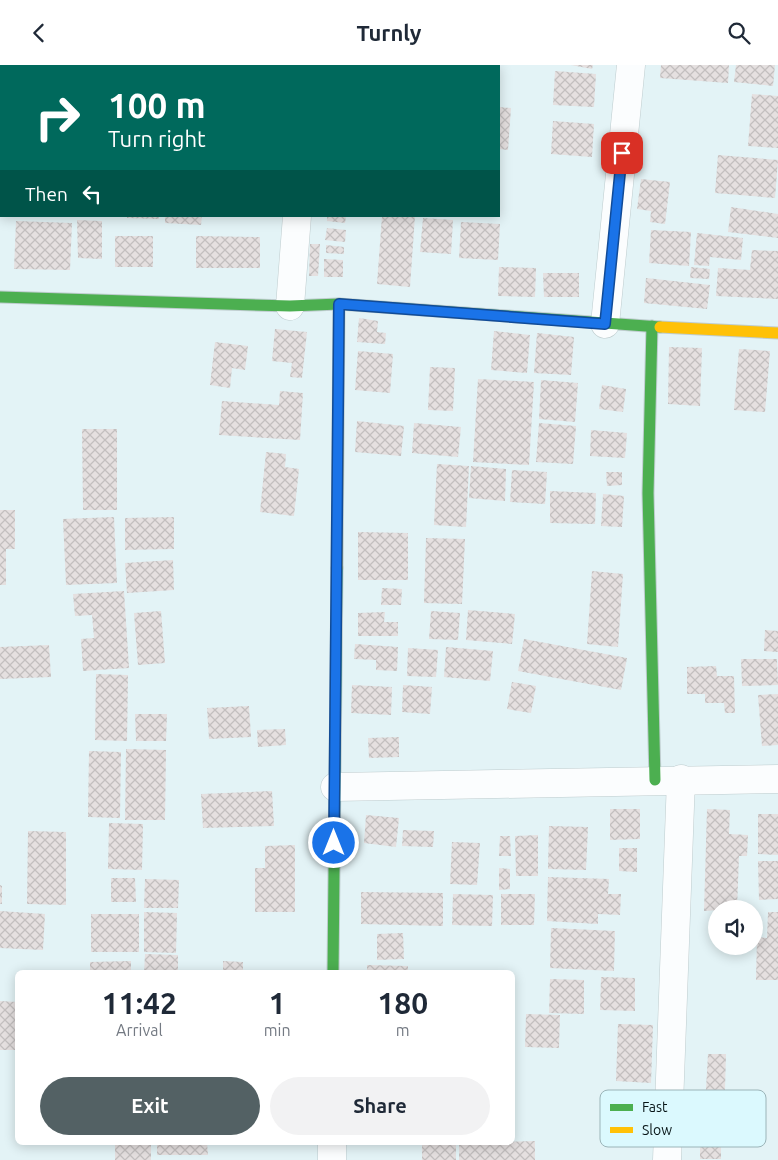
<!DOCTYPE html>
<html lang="en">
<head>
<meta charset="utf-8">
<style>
	:root { --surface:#fff; --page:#f2f2f3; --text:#1f2937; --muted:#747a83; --accent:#536164 }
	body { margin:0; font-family:Ubuntu,sans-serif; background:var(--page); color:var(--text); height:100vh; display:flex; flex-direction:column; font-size:19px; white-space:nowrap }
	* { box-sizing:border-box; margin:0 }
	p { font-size:16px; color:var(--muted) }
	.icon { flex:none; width:28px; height:28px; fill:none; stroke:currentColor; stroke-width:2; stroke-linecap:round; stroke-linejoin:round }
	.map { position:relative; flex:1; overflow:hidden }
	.panel { position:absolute; left:15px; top:905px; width:500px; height:175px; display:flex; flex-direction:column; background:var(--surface); border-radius:8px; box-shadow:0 2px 12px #0003 }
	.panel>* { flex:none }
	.hud { position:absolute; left:0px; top:0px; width:500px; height:152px; box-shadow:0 2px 12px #0003; background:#00695c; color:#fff; overflow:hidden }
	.controls { position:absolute; left:708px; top:835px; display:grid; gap:10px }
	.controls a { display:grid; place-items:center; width:55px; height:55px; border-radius:50%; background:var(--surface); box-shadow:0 2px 12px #0003; font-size:25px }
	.pin { position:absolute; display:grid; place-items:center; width:42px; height:42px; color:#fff; margin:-21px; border-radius:10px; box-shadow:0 2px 8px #0006 }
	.me { position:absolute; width:55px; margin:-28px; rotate:0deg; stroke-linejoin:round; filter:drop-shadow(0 0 4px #0008) }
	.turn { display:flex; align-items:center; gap:18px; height:105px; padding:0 25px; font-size:22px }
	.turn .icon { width:65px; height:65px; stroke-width:2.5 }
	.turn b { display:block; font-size:35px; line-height:42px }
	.then { display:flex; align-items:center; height:48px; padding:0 25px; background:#0003; gap:10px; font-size:19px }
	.eta { display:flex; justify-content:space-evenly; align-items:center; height:85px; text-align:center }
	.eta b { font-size:30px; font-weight:600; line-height:35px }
	.button { display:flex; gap:10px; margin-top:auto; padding:10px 25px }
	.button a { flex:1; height:58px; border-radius:30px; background:var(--accent); color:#fff; font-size:20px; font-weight:600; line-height:58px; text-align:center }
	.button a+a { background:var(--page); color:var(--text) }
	header { display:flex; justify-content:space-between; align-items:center; height:65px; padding:0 25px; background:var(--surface); font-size:22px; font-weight:600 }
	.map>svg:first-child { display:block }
</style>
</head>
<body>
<header><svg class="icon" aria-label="back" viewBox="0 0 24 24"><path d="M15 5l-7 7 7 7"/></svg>Turnly<svg class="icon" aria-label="search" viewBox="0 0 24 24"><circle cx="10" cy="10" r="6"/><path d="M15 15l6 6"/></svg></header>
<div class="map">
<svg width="778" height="1095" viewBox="0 0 778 1095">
	<defs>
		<pattern id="building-cross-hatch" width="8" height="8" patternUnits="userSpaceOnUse" patternTransform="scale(1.25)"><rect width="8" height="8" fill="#e5e0e0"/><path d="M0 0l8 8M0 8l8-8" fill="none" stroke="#c3bfbf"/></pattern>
	</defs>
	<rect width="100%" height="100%" fill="#e3f3f6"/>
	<g fill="url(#building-cross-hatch)">
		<path d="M571 0H593L592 4Z"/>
		<path d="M661 0H729L728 18 660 13Z"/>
		<path d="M736 0H775L773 21 734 17Z"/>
		<path d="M555 6 596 9 594 42 553 40Z"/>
		<path d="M752 29 778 31V83L748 81Z"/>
		<path d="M499 42 511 43 508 85 499 84Z"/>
		<path d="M553 56 594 59 592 92 551 89Z"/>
		<path d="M718 90 778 95 775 133 715 128Z"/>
		<path d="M641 114 670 117 665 159 650 157 651 146 637 144Z"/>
		<path d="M731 142 778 149V173L728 167Z"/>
		<path d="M127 151H159V154L127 153Z"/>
		<path d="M165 151H202L201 160 165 158Z"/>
		<path d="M327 151H346L345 158 327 156Z"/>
		<path d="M382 151H415L410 222 377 219Z"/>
		<path d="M423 153 453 155 451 189 420 187Z"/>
		<path d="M77 155 102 156V194L78 193Z"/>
		<path d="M16 156 72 158 70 205 14 204Z"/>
		<path d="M461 157 500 159 498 195 459 193Z"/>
		<path d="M327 163 346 165 345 177 325 175Z"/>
		<path d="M651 165 691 167 689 201 649 198Z"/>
		<path d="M697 168 743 173 741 195 710 192 709 201 694 200Z"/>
		<rect x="115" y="171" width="38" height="31"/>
		<path d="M196 171 260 172V203H196Z"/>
		<path d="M310 179H320L318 211H309Z"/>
		<path d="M326 180 344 182V189L326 188Z"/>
		<path d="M752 185 778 186V234L716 231 718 203 750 205Z"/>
		<path d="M324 194 343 195V212H324Z"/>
		<path d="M499 202 536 203 535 232 498 231Z"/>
		<path d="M691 202 710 204 709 214 690 213Z"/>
		<path d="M543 208H579V232H544Z"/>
		<path d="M646 213 710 220 707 244 644 238Z"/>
		<path d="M359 253 378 256 377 267 386 268 385 279 357 277Z"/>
		<path d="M275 264 307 267 302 313 290 312 292 298 272 296Z"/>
		<path d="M494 266 530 270 527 308 491 305Z"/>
		<path d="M537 268 574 272 571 310 534 308Z"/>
		<path d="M215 277 248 281 245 305 232 303 230 323 210 320Z"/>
		<path d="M669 282 702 283 700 341 668 339Z"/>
		<path d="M739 284 770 286 765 347 734 345Z"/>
		<path d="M358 286 393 289 390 328 355 325Z"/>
		<path d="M430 302 455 303 453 346 428 345Z"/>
		<path d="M478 314 534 317 529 400 473 397Z"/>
		<path d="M541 315 578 318 575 357 539 354Z"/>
		<path d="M602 320 626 324 623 347 599 344Z"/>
		<path d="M280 326 303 328 300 375 219 370 222 336 279 340Z"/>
		<path d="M357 356 404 361 401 391 355 387Z"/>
		<path d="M414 358 461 362 458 392 412 388Z"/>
		<path d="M539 358 576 361 573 399 536 397Z"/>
		<path d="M82 364H117V445H83Z"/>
		<path d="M591 365 627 368 625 393 590 391Z"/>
		<path d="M266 387 286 389 285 402 299 404 294 451 260 447Z"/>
		<path d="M437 399 469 401 466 462 434 460Z"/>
		<path d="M471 401 506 404 505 436 469 433Z"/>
		<path d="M512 405 547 407 545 439 510 437Z"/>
		<path d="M606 407H622V420L607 421Z"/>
		<path d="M550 426 596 428 595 459 550 458Z"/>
		<path d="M603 429 624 431 622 462 601 461Z"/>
		<path d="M0 445H15V484H6V520H0Z"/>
		<path d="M114 452 117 518 66 520 63 454Z"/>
		<path d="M174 452V484L125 485V453Z"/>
		<path d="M358 467 408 468V515H358Z"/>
		<path d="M426 473 465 474 462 539 424 538Z"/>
		<path d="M173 495 174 525 127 528 125 498Z"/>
		<path d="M592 506 623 509 618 582 587 579Z"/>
		<path d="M382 523 402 524 401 540H381Z"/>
		<path d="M124 526 129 603 83 606 81 574 94 573 92 550 75 551 73 529Z"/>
		<path d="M468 545 515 549 512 579 466 575Z"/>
		<path d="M161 546 165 598 138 600 134 548Z"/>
		<path d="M431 546 460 548 458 575 429 574Z"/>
		<path d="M385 547 384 557H398V571H358V548Z"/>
		<path d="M765 565 778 566V587L764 586Z"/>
		<path d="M524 574 627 593 621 625 518 606Z"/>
		<path d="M355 579 398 582 397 606 376 605V595L354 594Z"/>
		<path d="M49 580 51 612 0 614V582Z"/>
		<path d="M446 582 493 586 490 616 444 612Z"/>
		<path d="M408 583 438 585 436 612 407 611Z"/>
		<path d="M741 594H777L778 620 742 621Z"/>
		<path d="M716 601 717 611H734L735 648H725L724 638H705V629H687V602Z"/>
		<path d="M96 609 128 610 127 676 95 675Z"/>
		<path d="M512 617 536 621 531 648 507 644Z"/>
		<path d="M352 620 392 622 391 650 351 648Z"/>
		<path d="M403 620 432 622 430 649 402 647Z"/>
		<path d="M778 629V680L762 681 758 630Z"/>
		<path d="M249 641 251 672 209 674 207 643Z"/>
		<path d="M135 649H167L166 676H136Z"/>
		<path d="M285 664 286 680 258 682 257 665Z"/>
		<path d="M399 672V692L369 693 368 673Z"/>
		<path d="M126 684 166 685 165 755H125Z"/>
		<path d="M89 686 121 687 120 753 88 752Z"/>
		<path d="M272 726 274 761 203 763 201 729Z"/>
		<path d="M610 744H640V774L610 775Z"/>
		<path d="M707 744 730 745 729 769 748 770 747 791H739L737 844 704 846Z"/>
		<path d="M758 749H778V790L758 789Z"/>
		<path d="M366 750 399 753 396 782 364 778Z"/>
		<path d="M109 758 143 759 142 805 108 804Z"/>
		<path d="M549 761 588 762 586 805 548 804Z"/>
		<path d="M403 765 434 766 433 782 402 781Z"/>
		<path d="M28 766 66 767V840L27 839Z"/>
		<path d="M538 770V811H516L515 771Z"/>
		<path d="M500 771H510L511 791H499Z"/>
		<path d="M452 777 480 778 477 820 450 819Z"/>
		<path d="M295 780V847H255V803H265V781Z"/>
		<path d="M619 783H637V807L619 806Z"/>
		<path d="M758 796H778V834L759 835Z"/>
		<path d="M499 803 510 804V824L499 825Z"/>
		<path d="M548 812 609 814 608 829H621L620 850 598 849V859L547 856Z"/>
		<path d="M111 813H135L136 837H111Z"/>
		<path d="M145 814 179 815 178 843H144Z"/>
		<path d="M0 820 2 821V839H0Z"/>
		<path d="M361 827 443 828V861L361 859Z"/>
		<path d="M453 829 493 830 492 861 452 860Z"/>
		<path d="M501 829H535L534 860H501Z"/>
		<path d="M0 846 45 849 43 885 0 883Z"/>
		<path d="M144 847 177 848 176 888 144 887Z"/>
		<path d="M768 847H778V915H756L757 872 767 873Z"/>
		<rect x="91" y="849" width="48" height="38"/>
		<path d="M551 863 615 866 614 906 550 903Z"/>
		<path d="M403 868 404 894 377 895V869Z"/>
		<path d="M145 889 178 890V908H144Z"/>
		<path d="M131 896V908H90V897Z"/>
		<path d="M223 896 243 897V908H223Z"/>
		<path d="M367 900 408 901V908H367Z"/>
		<path d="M601 912 635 913V946L600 945Z"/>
		<path d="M550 914 584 915V949L549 948Z"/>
		<path d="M0 936 18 937V985H0Z"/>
		<path d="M526 949 560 950 559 983 525 982Z"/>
		<path d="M618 959 653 960 651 1018 616 1016Z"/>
		<path d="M708 989H726L724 1060 704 1059Z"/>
		<rect x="700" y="1071" width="21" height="23"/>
		<path d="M535 1076V1095H459V1078Z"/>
		<rect x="115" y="1078" width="36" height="17"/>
		<path d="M157 1078H207L208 1090H157Z"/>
		<rect x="422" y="1078" width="34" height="17"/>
	</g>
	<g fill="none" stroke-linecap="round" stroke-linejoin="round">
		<g stroke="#beccce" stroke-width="29">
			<g id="street">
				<path d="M307 1V0"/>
				<path d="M290 241 297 151"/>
				<path d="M605 259 631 0"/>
				<path d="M335 722 778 714"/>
				<path d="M332 1095V1078"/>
				<path d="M667 1095 681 714"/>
			</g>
		</g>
		<g stroke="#beccce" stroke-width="13">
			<g id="fast">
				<path d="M0 232 290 241 339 239 660 262"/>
				<path d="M652 261 648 428 655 715"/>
				<path d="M333 908 337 503"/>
			</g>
		</g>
		<g stroke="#beccce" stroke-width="13">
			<g id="slow">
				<path d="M660 262 778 268"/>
				<path d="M337 503 339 239"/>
			</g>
		</g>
		<use href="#street" stroke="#fbfdfe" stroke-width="28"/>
		<use href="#fast" stroke="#4caf50" stroke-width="11"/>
		<use href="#slow" stroke="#ffc107" stroke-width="11"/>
	</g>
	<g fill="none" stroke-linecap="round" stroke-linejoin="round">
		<g stroke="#114b97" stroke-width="12">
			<path id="route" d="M334 778 339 239 605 259 622 88"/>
		</g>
		<use href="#route" stroke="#1a73e8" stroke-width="9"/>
	</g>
	<rect x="600" y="1025" width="166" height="57" rx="8" fill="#dbf9fe" stroke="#9bb4b8" stroke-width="1"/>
	<rect x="610" y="1039" width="23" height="7" fill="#4caf50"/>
	<rect x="610" y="1062" width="23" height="6" fill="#ffc107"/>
	<g font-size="14" fill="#061315">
		<text x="642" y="1047">Fast</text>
		<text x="642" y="1070">Slow</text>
	</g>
</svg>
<div class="controls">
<a><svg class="icon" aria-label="sound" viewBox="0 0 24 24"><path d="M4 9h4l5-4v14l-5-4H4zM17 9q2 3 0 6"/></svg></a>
</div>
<div class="pin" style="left:622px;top:88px;background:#d93025"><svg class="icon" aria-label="arrive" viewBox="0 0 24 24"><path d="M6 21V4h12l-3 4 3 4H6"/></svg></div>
<svg class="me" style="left:334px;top:778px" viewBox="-20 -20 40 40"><circle r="17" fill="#1a73e8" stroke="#fff" stroke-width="3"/><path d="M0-11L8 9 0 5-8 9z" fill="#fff"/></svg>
<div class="hud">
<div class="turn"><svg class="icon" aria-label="right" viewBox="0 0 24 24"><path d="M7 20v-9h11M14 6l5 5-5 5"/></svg><div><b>100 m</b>Turn right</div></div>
<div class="then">Then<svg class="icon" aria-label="left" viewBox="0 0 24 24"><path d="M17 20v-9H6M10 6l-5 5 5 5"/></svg></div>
</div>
<section class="panel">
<div class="eta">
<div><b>11:42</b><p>Arrival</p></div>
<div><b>1</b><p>min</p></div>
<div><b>180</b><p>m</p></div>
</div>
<div class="button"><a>Exit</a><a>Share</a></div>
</section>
</div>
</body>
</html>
